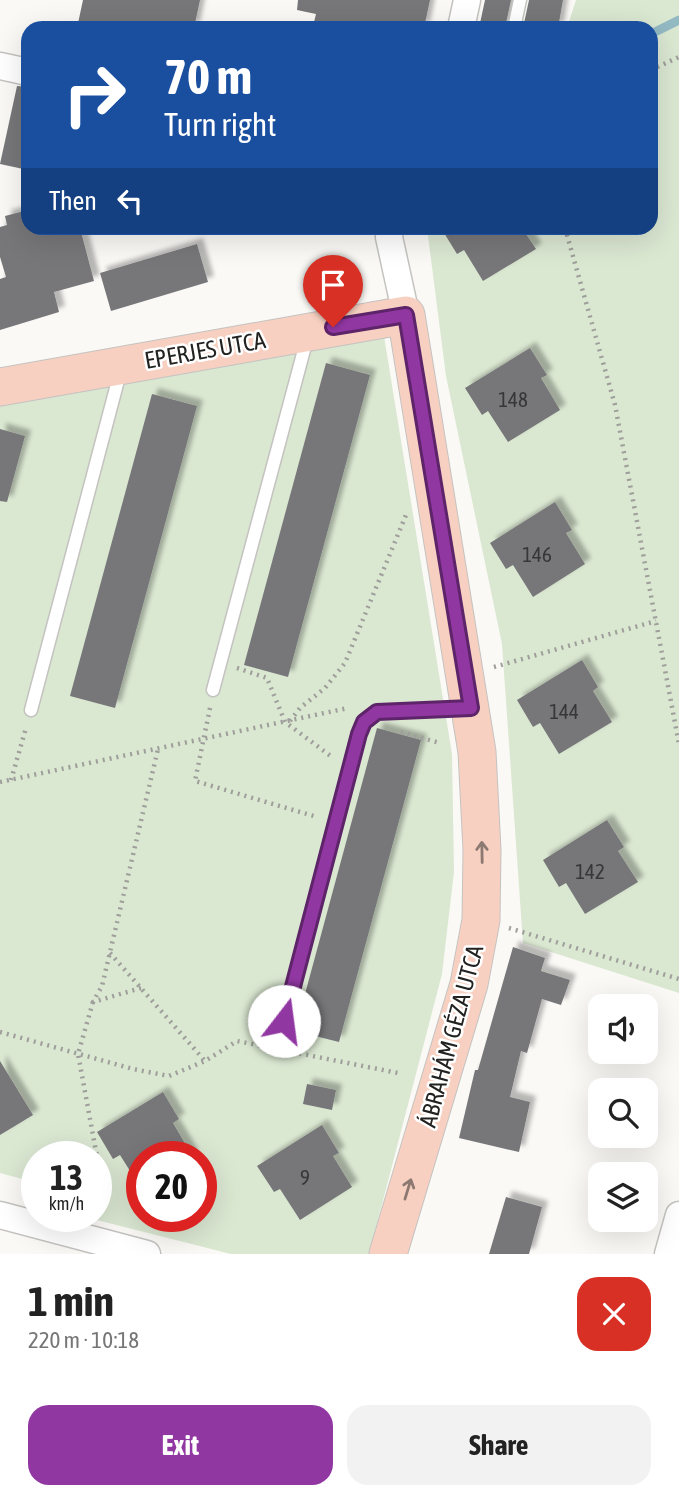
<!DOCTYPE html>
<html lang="en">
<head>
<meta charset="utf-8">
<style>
	:root { --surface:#fff; --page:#f2f2f2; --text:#222; --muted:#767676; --accent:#9137a2 }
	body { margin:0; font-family:"Asap Condensed",sans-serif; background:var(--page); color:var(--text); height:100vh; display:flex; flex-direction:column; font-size:26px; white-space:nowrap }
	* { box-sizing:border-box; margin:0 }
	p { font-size:23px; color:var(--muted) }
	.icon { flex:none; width:38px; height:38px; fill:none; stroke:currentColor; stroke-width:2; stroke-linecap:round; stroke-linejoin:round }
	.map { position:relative; height:1254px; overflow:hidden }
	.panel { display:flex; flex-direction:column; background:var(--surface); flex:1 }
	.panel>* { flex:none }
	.banner { position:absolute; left:21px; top:21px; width:637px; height:214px; border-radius:21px; box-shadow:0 7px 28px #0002; background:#1a4fa0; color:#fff; overflow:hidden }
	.controls { position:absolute; left:588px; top:994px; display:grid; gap:14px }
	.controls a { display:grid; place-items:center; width:70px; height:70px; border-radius:14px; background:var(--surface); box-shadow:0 7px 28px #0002; font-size:35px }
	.speed { position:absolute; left:21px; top:1141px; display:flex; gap:14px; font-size:35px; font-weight:700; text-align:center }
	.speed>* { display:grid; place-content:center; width:91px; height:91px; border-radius:50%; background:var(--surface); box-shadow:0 7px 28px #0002; line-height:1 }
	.speed small { font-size:18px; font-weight:400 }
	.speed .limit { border:10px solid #d22; background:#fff; color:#111 }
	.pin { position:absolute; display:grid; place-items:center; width:60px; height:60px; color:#fff; margin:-72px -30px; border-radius:50% 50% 50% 0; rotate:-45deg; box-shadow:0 0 7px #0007 }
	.pin .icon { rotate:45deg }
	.me { position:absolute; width:77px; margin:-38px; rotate:15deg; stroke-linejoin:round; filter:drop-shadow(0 0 5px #0008) }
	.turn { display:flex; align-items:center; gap:24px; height:147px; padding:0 28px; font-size:32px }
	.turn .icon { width:91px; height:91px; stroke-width:2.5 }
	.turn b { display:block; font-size:49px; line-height:60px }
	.then { display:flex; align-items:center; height:66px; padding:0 28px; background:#0003; gap:14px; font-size:26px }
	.round { display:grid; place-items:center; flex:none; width:74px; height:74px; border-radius:21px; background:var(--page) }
	.headline { display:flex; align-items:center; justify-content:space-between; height:119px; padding:0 28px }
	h1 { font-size:42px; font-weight:700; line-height:52px }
	.cta { display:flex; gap:14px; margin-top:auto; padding:14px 28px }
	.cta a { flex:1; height:80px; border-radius:21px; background:var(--accent); color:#fff; font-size:28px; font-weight:700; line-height:80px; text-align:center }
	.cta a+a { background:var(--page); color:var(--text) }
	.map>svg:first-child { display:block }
</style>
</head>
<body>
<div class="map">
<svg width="679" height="1254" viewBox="0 0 679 1254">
	<defs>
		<filter id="shadow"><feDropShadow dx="6" dy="-6" stdDeviation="2" flood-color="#0004"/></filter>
	</defs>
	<rect width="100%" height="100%" fill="#faf9f6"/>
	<g fill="#dae7d1" fill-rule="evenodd">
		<path d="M576 0H679V993L523 943 502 644 446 376 427 228H651V28H567Z"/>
		<path d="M383 330 452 754 454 872 442 974 369 1254H231L81 1216H96V1157H37V1183L0 1173V401ZM142 1157H201V1216H142Z"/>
	</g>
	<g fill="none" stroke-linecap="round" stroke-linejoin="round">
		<path stroke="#93b9c3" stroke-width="9" d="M651 34 679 20"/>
	</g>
	<g fill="#77777a" filter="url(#shadow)">
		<path d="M83 0H200L194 28H77Z"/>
		<path d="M298 0H430L424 28H382L356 23 355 28H326L327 25 314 22 316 14 297 10Z"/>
		<path d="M485 0H511L505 28H479Z"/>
		<path d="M529 0H563L558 28H523Z"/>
		<path d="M17 86 28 87V170L0 164Z"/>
		<path d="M28 210V228H80L94 281 54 292 59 312 0 330V279L6 277 0 257V227L7 225 5 216Z"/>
		<path d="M441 228H522L536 249 483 281 464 250 457 254Z"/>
		<path d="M197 244 208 282 111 311 100 273Z"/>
		<path d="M530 348 547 375 541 378 560 410 508 442 488 411 482 415 465 388Z"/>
		<path d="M326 363 370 375 288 677 244 665Z"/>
		<path d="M152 394 197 406 115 708 70 696Z"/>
		<path d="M0 429 25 436 7 502 0 501Z"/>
		<path d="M555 502 572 530 566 533 585 564 533 597 513 565 506 569 490 543Z"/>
		<path d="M582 660 598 687 593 691 612 722 559 754 540 723 533 727 517 700Z"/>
		<path d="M377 728 421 740 339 1042 295 1031Z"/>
		<path d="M607 820 624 847 618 851 638 882 585 914 566 883 559 887 543 860Z"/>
		<path d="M513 947 545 958 541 971 570 980 561 1005 542 999 527 1053 521 1051 510 1097 530 1102 519 1152 459 1138 475 1070H478Z"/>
		<path d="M0 1061 33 1115 0 1135Z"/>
		<path d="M307 1084 336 1090 332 1110 303 1104Z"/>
		<path d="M163 1092 179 1119 173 1123 193 1157H142V1190L120 1155 113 1159 97 1132Z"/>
		<path d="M322 1125 339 1153 333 1156 352 1187 300 1220 280 1189 274 1192 257 1166Z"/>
		<path d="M506 1197 542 1207 529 1254H489Z"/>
	</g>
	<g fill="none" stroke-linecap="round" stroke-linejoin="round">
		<g stroke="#c4c3c0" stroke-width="15">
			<g id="lane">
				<path d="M514 28 520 0"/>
				<path d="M213 690 308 335"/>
				<path d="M31 710 121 369"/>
				<path d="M284 1021 359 734 364 722 377 712 467 708"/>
			</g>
		</g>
		<g stroke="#c4c3c0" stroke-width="29">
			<g id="street">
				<path d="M461 28 467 0"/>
				<path d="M0 66 28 72"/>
				<path d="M390 228 389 237 406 315"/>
				<path d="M0 1215 147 1254"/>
				<path d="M668 1254 679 1215"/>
			</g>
		</g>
		<g stroke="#c4c3c0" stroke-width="39">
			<path id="secondary" d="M0 387 406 315 477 752 482 850 481 920 469 984 388 1254"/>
		</g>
		<g stroke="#9e9e9b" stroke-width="4.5" stroke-dasharray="2 5" stroke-linecap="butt">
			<path d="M651 70 679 57"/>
			<path d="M565 228 615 405 679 744"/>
			<path d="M494 667 656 621"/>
			<path d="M237 668 267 678 285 722 332 757"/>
			<path d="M210 708 195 781 317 817"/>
			<path d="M290 721 300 708 325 688 345 663 406 515"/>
			<path d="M401 732 440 743"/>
			<path d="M11 780 26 728"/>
			<path d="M0 782 348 708"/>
			<path d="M509 928 679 979"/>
			<path d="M110 953 205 1061"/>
			<path d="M141 988 93 1002 102 986 158 749"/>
			<path d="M93 1002 78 1054 105 1200"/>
			<path d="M0 1032 133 1069 169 1076 205 1061 237 1041 398 1073"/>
		</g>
		<use href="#lane" stroke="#fff" stroke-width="12"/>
		<use href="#street" stroke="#fff" stroke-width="26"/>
		<use href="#secondary" stroke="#f7d0c1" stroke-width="37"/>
	</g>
	<defs><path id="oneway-shaft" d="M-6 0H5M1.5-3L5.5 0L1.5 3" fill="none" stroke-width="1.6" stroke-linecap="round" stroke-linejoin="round" transform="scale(1.75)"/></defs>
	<g stroke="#8c7971">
		<use href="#oneway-shaft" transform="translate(482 852) rotate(-91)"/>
		<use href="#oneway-shaft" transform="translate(408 1189) rotate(-73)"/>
	</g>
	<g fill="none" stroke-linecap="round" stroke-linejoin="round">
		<g stroke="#5e2469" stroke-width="18">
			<path id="route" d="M284 1021 359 734 364 722 377 712 471 708 406 315 333 327"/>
		</g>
		<use href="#route" stroke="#9137a2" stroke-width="12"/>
	</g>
	<g text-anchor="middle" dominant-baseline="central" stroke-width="5" stroke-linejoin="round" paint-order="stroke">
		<g font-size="21" fill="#373737">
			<text x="513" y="399">148</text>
			<text x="537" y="554">146</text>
			<text x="564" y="711">144</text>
			<text x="590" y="871">142</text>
			<text x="305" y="1177">9</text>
		</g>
		<g font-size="24" fill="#222221" stroke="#fff">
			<text transform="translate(205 350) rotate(-10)">EPERJES UTCA</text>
			<text transform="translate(451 1036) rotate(-75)">ÁBRAHÁM GÉZA UTCA</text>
		</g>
	</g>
</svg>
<div class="controls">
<a><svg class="icon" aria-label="sound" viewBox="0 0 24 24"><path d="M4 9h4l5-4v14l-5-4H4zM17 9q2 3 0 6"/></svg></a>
<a><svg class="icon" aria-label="search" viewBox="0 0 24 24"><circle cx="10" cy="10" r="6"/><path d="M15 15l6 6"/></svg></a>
<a><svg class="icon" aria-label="layers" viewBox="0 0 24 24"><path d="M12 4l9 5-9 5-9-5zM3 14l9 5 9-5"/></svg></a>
</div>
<div class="speed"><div>13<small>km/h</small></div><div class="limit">20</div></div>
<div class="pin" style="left:333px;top:327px;background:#d93025"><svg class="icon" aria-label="arrive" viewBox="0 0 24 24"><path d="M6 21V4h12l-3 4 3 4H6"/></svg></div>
<svg class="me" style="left:284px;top:1021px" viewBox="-20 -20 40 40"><circle r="19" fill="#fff"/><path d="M0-13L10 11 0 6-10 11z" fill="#9137a2"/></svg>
<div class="banner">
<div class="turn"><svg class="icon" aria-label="right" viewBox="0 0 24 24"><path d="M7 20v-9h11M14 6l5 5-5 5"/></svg><div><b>70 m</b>Turn right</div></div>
<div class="then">Then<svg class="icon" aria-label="left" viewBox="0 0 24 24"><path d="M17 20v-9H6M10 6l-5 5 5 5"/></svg></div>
</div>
</div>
<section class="panel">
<div class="headline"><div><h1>1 min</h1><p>220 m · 10:18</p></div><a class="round" style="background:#d93025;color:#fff"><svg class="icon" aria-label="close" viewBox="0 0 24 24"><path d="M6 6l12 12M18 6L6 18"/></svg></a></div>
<div class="cta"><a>Exit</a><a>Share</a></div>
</section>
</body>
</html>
